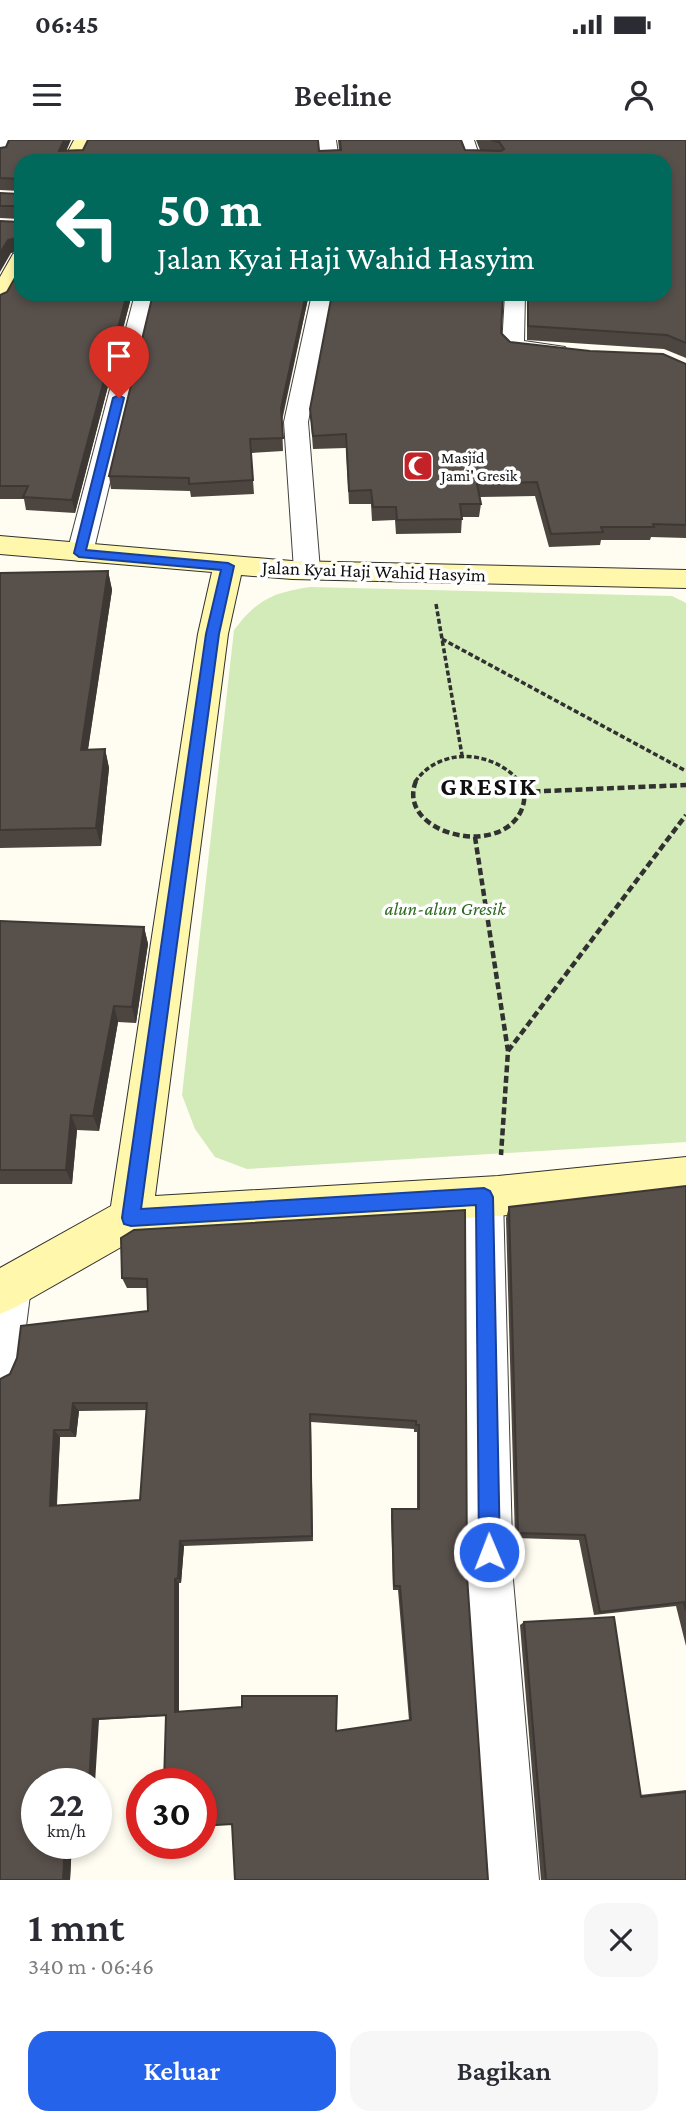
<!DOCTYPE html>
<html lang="id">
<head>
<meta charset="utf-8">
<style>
	:root { --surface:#fff; --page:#f7f7f7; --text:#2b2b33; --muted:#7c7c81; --accent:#2563eb }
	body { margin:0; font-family:"Crimson Pro",serif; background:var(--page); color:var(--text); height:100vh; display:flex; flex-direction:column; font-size:26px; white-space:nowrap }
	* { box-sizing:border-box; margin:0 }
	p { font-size:23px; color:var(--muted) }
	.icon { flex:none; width:38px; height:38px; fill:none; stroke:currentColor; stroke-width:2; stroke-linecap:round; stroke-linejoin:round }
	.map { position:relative; height:1740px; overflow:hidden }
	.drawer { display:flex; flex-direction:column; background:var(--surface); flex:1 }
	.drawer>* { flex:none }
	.hud { position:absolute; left:14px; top:14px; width:658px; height:147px; border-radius:21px; box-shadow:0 4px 10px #0003; background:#00695c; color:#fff; overflow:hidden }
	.speed { position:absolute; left:21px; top:1628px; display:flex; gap:14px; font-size:35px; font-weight:700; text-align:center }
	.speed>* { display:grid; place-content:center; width:91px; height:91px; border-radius:50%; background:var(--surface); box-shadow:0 4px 10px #0003; line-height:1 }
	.speed small { font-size:18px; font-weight:400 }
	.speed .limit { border:10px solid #d22; background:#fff; color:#111 }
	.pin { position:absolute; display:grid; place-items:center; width:60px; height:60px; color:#fff; margin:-72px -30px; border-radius:50% 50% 50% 0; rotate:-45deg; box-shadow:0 0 7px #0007 }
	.pin .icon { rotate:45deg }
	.me { position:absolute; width:77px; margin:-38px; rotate:359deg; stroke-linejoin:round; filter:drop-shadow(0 0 5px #0008) }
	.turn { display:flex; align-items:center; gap:24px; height:147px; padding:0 28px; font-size:32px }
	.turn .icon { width:91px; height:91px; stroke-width:2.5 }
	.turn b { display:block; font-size:49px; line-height:60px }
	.round { display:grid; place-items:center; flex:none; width:74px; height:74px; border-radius:21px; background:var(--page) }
	.headline { display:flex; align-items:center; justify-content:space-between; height:119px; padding:0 28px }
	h1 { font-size:42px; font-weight:600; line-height:52px }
	.cta { display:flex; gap:14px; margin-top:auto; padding:14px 28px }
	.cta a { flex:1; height:80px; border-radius:21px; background:var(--accent); color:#fff; font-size:28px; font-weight:600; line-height:80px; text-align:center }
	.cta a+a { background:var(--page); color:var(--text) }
	.status { display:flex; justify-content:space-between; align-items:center; height:49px; padding:0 35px; background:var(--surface); direction:ltr }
	.status svg { height:19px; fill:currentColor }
	header { display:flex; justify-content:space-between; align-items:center; height:91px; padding:0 28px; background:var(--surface); font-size:32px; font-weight:600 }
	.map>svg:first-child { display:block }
</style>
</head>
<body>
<div class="status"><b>06:45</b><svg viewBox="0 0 49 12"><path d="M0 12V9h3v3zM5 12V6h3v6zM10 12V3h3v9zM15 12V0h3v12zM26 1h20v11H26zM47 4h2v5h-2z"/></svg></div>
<header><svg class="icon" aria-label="menu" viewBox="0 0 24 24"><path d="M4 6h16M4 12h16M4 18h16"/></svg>Beeline<svg class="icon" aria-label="person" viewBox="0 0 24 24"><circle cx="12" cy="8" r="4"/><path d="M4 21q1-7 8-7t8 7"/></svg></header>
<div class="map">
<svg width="686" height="1740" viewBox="0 0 686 1740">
	<rect width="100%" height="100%" fill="#fffcf1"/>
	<path fill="#d2ebb9" d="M310 447 672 456 686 463V1002L247 1029 215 1017 195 989 182 955 234 490C258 459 272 453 310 447Z"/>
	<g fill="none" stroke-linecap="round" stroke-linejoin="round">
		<g stroke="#424242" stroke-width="2">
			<g id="street">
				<path d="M0 0H18L6 18 0 19Z"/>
				<path d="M318 0H336L339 21H321Z"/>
				<path d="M456 0H474L478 12 497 17 500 21 464 20Z"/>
				<path d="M135 154H155L93 413 89 419 80 421 71 419 67 413Z"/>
				<path d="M312 154H332L308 282 320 430 316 436 307 438 298 436 294 430 284 282Z"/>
				<path d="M505 154H525L524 201 565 207 568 212 565 217 557 219 505 211 502 206Z"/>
				<path d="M484 1039 498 1044 503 1057 513 1440 539 1740H487L467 1440 465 1057 470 1044Z"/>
				<path d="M11 1127 25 1133 31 1147 21 1226 15 1241 0 1247V1132Z"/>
			</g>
		</g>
		<g stroke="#313131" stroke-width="2">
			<g id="secondary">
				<path d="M74 0H94L83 21H63Z"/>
				<path d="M21 112V141L8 164 0 166V137L13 114Z"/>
				<path d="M0 396 292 421 686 430V448L292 439 241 435 228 494 155 1056 498 1036 686 1017V1055L498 1076 137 1098 16 1167 0 1174V1128L111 1066 198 494 212 432 0 414Z"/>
			</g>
		</g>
		<g stroke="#313131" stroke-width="3.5" stroke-dasharray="5 2.5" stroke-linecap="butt">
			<path d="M436 464 462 615"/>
			<path d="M442 499 686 631"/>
			<path d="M415 642C440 606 493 610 520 642"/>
		</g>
		<g stroke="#313131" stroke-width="4.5" stroke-dasharray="7 3.5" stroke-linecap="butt">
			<path d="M416 641C395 692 498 720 521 671 526 660 525 652 519 641"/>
			<path d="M523 652 686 645"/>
			<path d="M475 697 508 911 501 1015"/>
			<path d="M508 911 686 675"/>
		</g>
		<use href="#street" fill="#fff" fill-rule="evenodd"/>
		<use href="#secondary" fill="#fff7ac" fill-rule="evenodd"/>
	</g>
	<g fill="#4c4540" fill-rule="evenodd">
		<path d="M338 0H461L465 10 483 11 480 10 476 0H686V218L664 209 527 200V154H665L21 21 132 154 75 373 26 370 24 359H0V155L7 152 20 129V111L11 113 20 79 0 78V53L20 54V51L0 50V8L67 10H339Z"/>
		<path d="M153 154H309L282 281 283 311 251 313 254 354 191 357 190 351 111 349 109 336Z"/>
		<path d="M501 193 510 202 686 224V398L651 397 650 400H601L600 405 549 407 535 356 480 357 481 364 479 377H462L461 393 396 394 395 380 372 381 371 364H349L346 308 313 309 310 269Z"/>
		<path d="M108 431 112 450 88 610 105 609 109 628 101 706 0 708V433Z"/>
		<path d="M0 781 144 787 148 804 136 883 118 882 99 991 77 990 72 1044H0Z"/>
		<path d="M686 1046V1506L676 1466 594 1475 579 1400 515 1398 506 1078 509 1067Z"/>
		<path d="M465 1070 467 1436 488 1740 232 1684 166 1576 99 1580 37 1643 72 1703 70 1740H0V1239L148 1171 147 1148H127L122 1138ZM147 1270 140 1360 57 1365 60 1297H76L79 1271ZM311 1282 414 1289V1292H417V1369H392L391 1375 393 1450H398L409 1580 336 1591 179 1572V1443H181L184 1406 313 1401Z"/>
		<path d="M524 1482 640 1655 686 1650V1740H541L520 1485Z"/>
	</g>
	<g fill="#3e3834">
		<path d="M64 0H71L62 21 59 11Z"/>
		<path d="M20 97 21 110 11 113 0 132V113L8 100Z"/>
		<path d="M127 154H132L75 373 72 360Z"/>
		<path d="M306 154H309L281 281V268Z"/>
		<path d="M108 431 112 450 85 628 81 610Z"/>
		<path d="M105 609 109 628 101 706 96 688Z"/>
		<path d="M144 787 148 804 136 883 132 867Z"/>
		<path d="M114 866 118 882 99 991 93 976Z"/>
		<path d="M71 975 77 990 72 1044 66 1030Z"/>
		<path d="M73 1263 79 1271 76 1297 70 1290Z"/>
		<path d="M54 1290 60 1297 56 1371 50 1366Z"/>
		<path d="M180 1401 184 1406 181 1443 178 1438Z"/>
		<path d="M175 1439 179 1443V1573L175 1572Z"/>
		<path d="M93 1579 99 1580 95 1643H89Z"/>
		<path d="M65 1703H72L70 1740H63Z"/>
	</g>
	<g fill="#58504b" stroke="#3e3834" stroke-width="2" fill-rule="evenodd">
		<path d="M9 0H64L59 11 83 10 88 0H318L319 11 341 10 340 0H461L465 10 501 11 504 9 499 2 491 0H686V203L667 195 528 186V154H665V21H21V154H127L72 360 23 357 28 346H0V155L7 152 20 129V97L8 100 0 113V81L20 82V66H0V53L20 54V39L0 38V8L6 7Z"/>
		<path d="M153 154H306L281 268 283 298 250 299 253 340 189 344V338L109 336Z"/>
		<path d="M332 154H503L501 193 510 202 590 211 663 214 686 224V385L653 384 654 387H601L603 392 551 394 537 342 477 344 481 364H460L462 379 397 380 396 367H373L371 350 349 351 346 294 313 296 310 269Z"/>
		<path d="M108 431 81 610 105 609 96 688 0 690V433Z"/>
		<path d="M0 781 144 787 132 867 114 866 93 976 71 975 66 1030H0Z"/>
		<path d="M686 1046V1471L684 1462 600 1472 585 1395 518 1393 509 1067Z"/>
		<path d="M465 1070 467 1436 488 1740H235L232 1684 201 1686V1643H164L166 1575 93 1579 89 1643H37V1703H65L63 1740H0V1239L10 1234 17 1218 21 1186 148 1171 147 1139 122 1138 121 1098 134 1090ZM73 1263H147L140 1360 50 1366 54 1290H70ZM310 1274 416 1281V1285H419V1369H392L394 1446H400L411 1580 336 1591 337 1556H242V1567L175 1572V1439L178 1438 180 1401 312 1396Z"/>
		<path d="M614 1477 641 1657 686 1652V1740H546L524 1482Z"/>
	</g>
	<path fill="#2563eb" stroke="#184099" stroke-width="2" d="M119 255 124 258 86 410 228 423 234 426 219 494 141 1069 484 1048 490 1051 493 1057 500 1412 497 1420 489 1423 482 1420 479 1412 476 1065 131 1086 124 1084 122 1078 206 494 221 430 79 417 74 413 113 258Z"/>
	<defs>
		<g id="mosque-square" transform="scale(1.575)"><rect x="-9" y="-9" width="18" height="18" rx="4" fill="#c32328" stroke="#fff"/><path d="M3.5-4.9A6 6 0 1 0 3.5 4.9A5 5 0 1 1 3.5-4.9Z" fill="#fff"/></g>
	</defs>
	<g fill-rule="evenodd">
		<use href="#mosque-square" x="418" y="326"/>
	</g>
	<g text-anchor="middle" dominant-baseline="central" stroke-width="7" stroke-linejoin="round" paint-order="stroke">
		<g font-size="16" fill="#0f0f0f" stroke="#fff" text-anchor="start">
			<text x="441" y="317">Masjid<tspan x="441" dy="18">Jami' Gresik</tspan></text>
		</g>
		<g font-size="19" fill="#0f0f0f" stroke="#fff">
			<text transform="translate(374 431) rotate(2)">Jalan Kyai Haji Wahid Hasyim</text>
		</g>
		<g font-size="19" font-style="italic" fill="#2b691d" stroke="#fff">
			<text x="445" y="768">alun-alun Gresik</text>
		</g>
		<g font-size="26" font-weight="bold" letter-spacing="2" fill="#0f0f0f" stroke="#fff">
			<text x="489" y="646">GRESIK</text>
		</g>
	</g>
</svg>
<div class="speed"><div>22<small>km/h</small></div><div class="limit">30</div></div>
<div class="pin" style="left:119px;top:258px;background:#d93025"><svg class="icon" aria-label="arrive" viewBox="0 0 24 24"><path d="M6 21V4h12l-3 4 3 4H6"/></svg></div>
<svg class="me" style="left:489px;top:1412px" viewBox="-20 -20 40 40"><circle r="17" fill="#2563eb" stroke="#fff" stroke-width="3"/><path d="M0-11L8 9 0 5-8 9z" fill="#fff"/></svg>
<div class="hud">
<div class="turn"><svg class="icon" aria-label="left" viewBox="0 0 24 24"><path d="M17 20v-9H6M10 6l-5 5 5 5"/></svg><div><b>50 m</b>Jalan Kyai Haji Wahid Hasyim</div></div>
</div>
</div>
<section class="drawer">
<div class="headline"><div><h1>1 mnt</h1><p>340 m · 06:46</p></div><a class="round"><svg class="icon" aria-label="close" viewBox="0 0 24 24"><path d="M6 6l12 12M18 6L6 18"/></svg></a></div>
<div class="cta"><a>Keluar</a><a>Bagikan</a></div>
</section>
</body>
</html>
